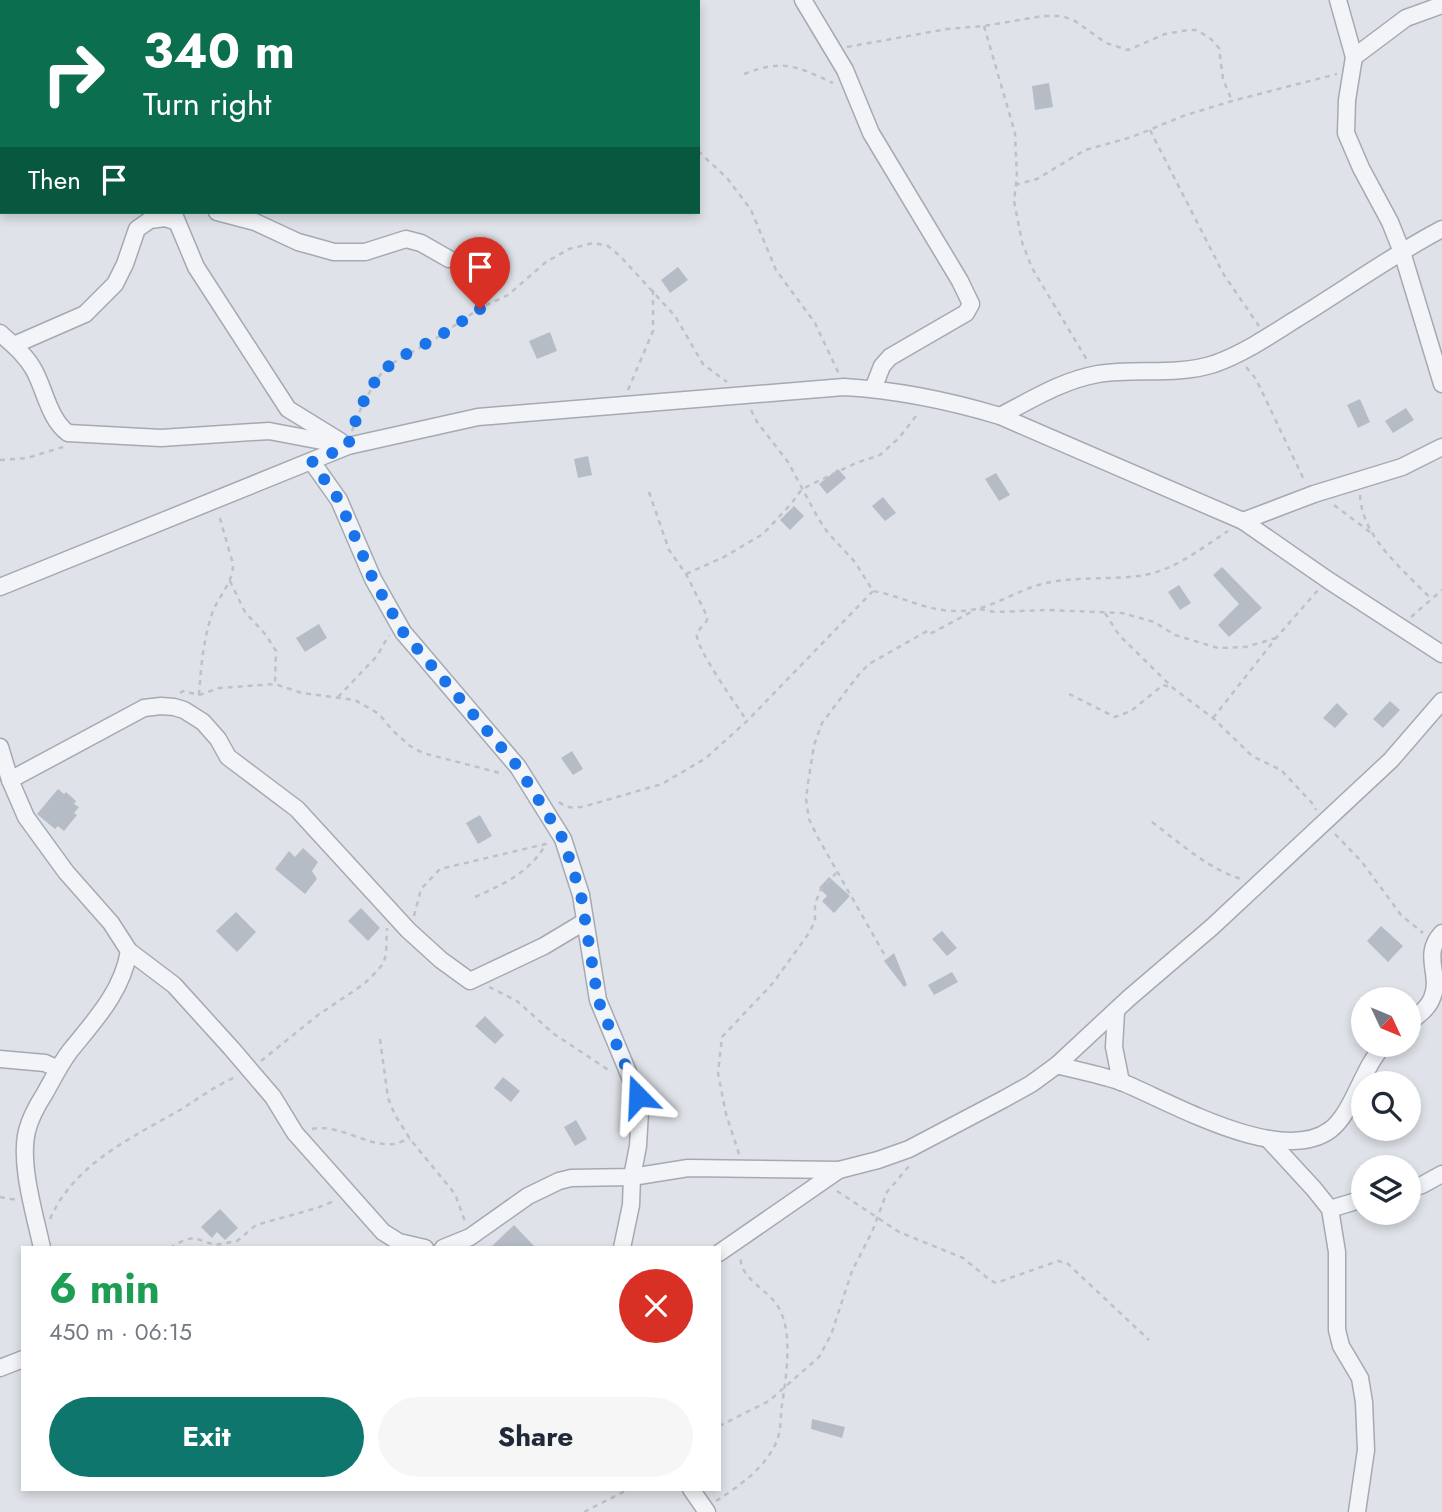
<!DOCTYPE html>
<html lang="en">
<head>
<meta charset="utf-8">
<style>
	:root { --surface:#fff; --page:#f6f6f7; --text:#1f2937; --muted:#747a83; --accent:#0f766e }
	body { margin:0; font-family:Jost,sans-serif; background:var(--page); color:var(--text); height:100vh; display:flex; flex-direction:column; font-size:26px; white-space:nowrap }
	* { box-sizing:border-box; margin:0 }
	p { font-size:23px; color:var(--muted) }
	.icon { flex:none; width:38px; height:38px; fill:none; stroke:currentColor; stroke-width:2; stroke-linecap:round; stroke-linejoin:round }
	.map { position:relative; flex:1; overflow:hidden }
	.sheet { position:absolute; left:21px; top:1246px; width:700px; height:245px; display:flex; flex-direction:column; background:var(--surface); border-radius:0px; box-shadow:0 4px 10px #0003 }
	.sheet>* { flex:none }
	.guide { position:absolute; left:0px; top:0px; width:700px; height:214px; box-shadow:0 4px 10px #0003; background:#0b6e4f; color:#fff; overflow:hidden }
	.needle { width:46px; rotate:134deg }
	.tools { position:absolute; left:1351px; top:987px; display:grid; gap:14px }
	.tools a { display:grid; place-items:center; width:70px; height:70px; border-radius:50%; background:var(--surface); box-shadow:0 4px 10px #0003; font-size:35px }
	.pin { position:absolute; display:grid; place-items:center; width:60px; height:60px; color:#fff; margin:-72px -30px; border-radius:50% 50% 50% 0; rotate:-45deg; box-shadow:0 0 7px #0007 }
	.pin .icon { rotate:45deg }
	.me { position:absolute; width:77px; margin:-38px; rotate:339deg; stroke-linejoin:round; filter:drop-shadow(0 0 5px #0008) }
	.turn { display:flex; align-items:center; gap:24px; height:147px; padding:0 28px; font-size:32px }
	.turn .icon { width:91px; height:91px; stroke-width:2.5 }
	.turn b { display:block; font-size:49px; line-height:60px }
	.then { display:flex; align-items:center; height:66px; padding:0 28px; background:#0003; gap:14px; font-size:26px }
	.round { display:grid; place-items:center; flex:none; width:74px; height:74px; border-radius:37px; background:var(--page) }
	.summary { display:flex; align-items:center; justify-content:space-between; height:119px; padding:0 28px }
	h1 { font-size:42px; font-weight:700; line-height:52px; color:#1e9e55 }
	.action { display:flex; gap:14px; margin-top:auto; padding:14px 28px }
	.action a { flex:1; height:80px; border-radius:42px; background:var(--accent); color:#fff; font-size:28px; font-weight:700; line-height:80px; text-align:center }
	.action a+a { background:var(--page); color:var(--text) }
	.map>svg:first-child { display:block }
</style>
</head>
<body>
<div class="map">
<svg width="1442" height="1512" viewBox="0 0 1442 1512">
	<rect width="100%" height="100%" fill="#dfe3e9"/>
	<g fill="#b6bcc6">
		<path d="M1049 83 1053 107 1035 110 1032 86Z"/>
		<path d="M678 267 688 280 670 293 661 280Z"/>
		<path d="M550 332 557 351 537 359 529 341Z"/>
		<path d="M1360 399 1370 422 1358 428 1347 405Z"/>
		<path d="M1406 408 1414 420 1393 433 1385 421Z"/>
		<path d="M588 456 592 475 578 478 574 459Z"/>
		<path d="M838 469 846 478 827 494 819 484Z"/>
		<path d="M996 473 1010 495 999 501 985 479Z"/>
		<path d="M883 497 896 513 885 521 872 506Z"/>
		<path d="M794 506 804 516 790 530 780 520Z"/>
		<path d="M1222 567 1262 608 1229 637 1218 625 1239 604 1213 575Z"/>
		<path d="M1179 585 1191 603 1180 610 1168 592Z"/>
		<path d="M319 624 327 638 305 652 296 638Z"/>
		<path d="M1390 701 1400 710 1383 728 1373 719Z"/>
		<path d="M1337 703 1348 714 1335 728 1323 718Z"/>
		<path d="M572 751 583 769 573 775 561 758Z"/>
		<path d="M58 789 64 794 66 792 76 801 74 804 79 807 74 813 77 815 64 831 58 826 55 829 37 814Z"/>
		<path d="M480 815 492 836 478 844 466 823Z"/>
		<path d="M303 848 318 862 312 871 317 879 305 894 275 869 289 851 295 857Z"/>
		<path d="M829 877 850 896 834 913 822 901 827 896 819 888Z"/>
		<path d="M361 908 380 928 368 941 348 921Z"/>
		<path d="M236 912 256 932 237 952 216 931Z"/>
		<path d="M1381 926 1403 946 1388 962 1367 941Z"/>
		<path d="M942 931 957 948 947 956 932 939Z"/>
		<path d="M894 953 907 985 904 987 884 961Z"/>
		<path d="M952 972 958 982 934 995 928 985Z"/>
		<path d="M485 1016 504 1035 495 1044 475 1026Z"/>
		<path d="M503 1077 520 1091 511 1102 494 1088Z"/>
		<path d="M576 1120 587 1139 575 1146 564 1127Z"/>
		<path d="M220 1209 238 1228 225 1240 217 1232 212 1238 201 1227Z"/>
		<path d="M514 1225 536 1248H490Z"/>
		<path d="M812 1419 845 1427 842 1438 811 1429Z"/>
	</g>
	<g fill="none" stroke-linecap="round" stroke-linejoin="round">
		<g stroke="#a4aab3" stroke-width="19">
			<g id="street">
				<path d="M803 0 845 70 871 133 960 281 971 304 966 313 890 357 882 366 873 389"/>
				<path d="M1338 0 1354 57 1347 100 1346 133 1361 168 1390 222 1402 252 1442 384"/>
				<path d="M110 2V0"/>
				<path d="M387 2 393 0"/>
				<path d="M1354 57 1406 18 1442 5"/>
				<path d="M0 198 2 197"/>
				<path d="M173 212 196 267 288 409 340 441"/>
				<path d="M217 212 255 222 298 242 334 252H365L406 239 421 243 449 259"/>
				<path d="M0 333C12 344 26 355 34 370 45 390 49 419 68 433L161 438 269 431 348 446"/>
				<path d="M14 345 85 314 115 284 125 264 137 229 150 220 165 218 177 222"/>
				<path d="M1000 416C1031 400 1063 380 1098 374 1136 368 1176 376 1214 364 1242 354 1268 337 1293 321 1343 291 1390 256 1442 229"/>
				<path d="M312 462 339 500 373 579 403 632 518 767 563 839 581 895 598 1000 638 1096 640 1111 638 1146 632 1177 631 1205 622 1248"/>
				<path d="M1243 521 1314 494 1402 467 1442 447"/>
				<path d="M0 587 348 446 478 417 844 387C897 390 950 401 1000 416L1243 521 1328 580 1442 654"/>
				<path d="M0 747 10 780 26 817 66 872 111 923 129 951 174 985 232 1049 273 1097 295 1133 383 1232 399 1242 425 1248"/>
				<path d="M10 780 144 708 161 706 174 707 184 710 203 722 218 739 228 757 297 809 408 930 441 960 470 981 544 946 584 922"/>
				<path d="M1116 1012 1114 1047 1121 1082"/>
				<path d="M1409 1023C1417 1016 1428 1009 1432 998 1442 975 1421 955 1442 933"/>
				<path d="M0 1059 45 1063 58 1069"/>
				<path d="M1057 1065C1079 1071 1103 1075 1124 1083 1174 1104 1281 1166 1330 1130 1353 1113 1362 1068 1384 1045"/>
				<path d="M1268 1139 1314 1189 1330 1209 1337 1252V1330L1341 1346 1360 1378 1364 1402 1366 1450 1357 1512"/>
				<path d="M1409 1189 1422 1185 1442 1174"/>
				<path d="M1330 1209 1363 1199"/>
				<path d="M42 1248C35 1215 19 1164 27 1131 30 1118 38 1104 45 1093 53 1079 60 1064 70 1051 95 1020 122 992 129 951"/>
				<path d="M443 1248 470 1237 528 1196 559 1181 571 1178 632 1177 688 1168 839 1170 878 1160 909 1149 1004 1099 1031 1084 1057 1065 1129 998 1212 927 1391 760 1442 701"/>
				<path d="M719 1253 839 1170"/>
				<path d="M0 1368 23 1359"/>
				<path d="M691 1489 707 1512"/>
			</g>
		</g>
		<g stroke="#bdc1c8" stroke-width="2.5" stroke-dasharray="5 5" stroke-linecap="butt">
			<path d="M517 0 518 2"/>
			<path d="M598 0V2"/>
			<path d="M984 26 1015 133 1017 177 1014 201 1022 242 1032 268 1087 360"/>
			<path d="M847 47 947 29 984 26 1043 16H1062L1075 21 1106 43 1128 50 1165 34 1188 30H1197L1211 39 1219 48 1223 79 1232 101"/>
			<path d="M744 74C782 59 797 66 833 83"/>
			<path d="M1150 130 1224 275 1259 326"/>
			<path d="M698 151 727 178 751 210 776 270 815 323 839 374"/>
			<path d="M1015 185 1037 179 1085 150 1132 137 1183 116 1232 101 1337 74"/>
			<path d="M1246 367 1256 379 1305 482"/>
			<path d="M628 390 653 331V290"/>
			<path d="M751 410 757 422 788 462 818 518 828 533 855 562 873 591C902 596 926 611 956 611 988 612 1012 592 1042 584 1073 576 1107 580 1138 576 1173 572 1200 549 1228 531"/>
			<path d="M352 431 363 403 380 375 391 364 435 339 480 308 508 295 546 262 569 249 593 243 608 246 620 256 675 316 703 364 727 382"/>
			<path d="M0 460 27 458 63 447"/>
			<path d="M649 492 669 550 686 574 707 616V620C705 624 699 629 697 633 693 645 738 707 747 721"/>
			<path d="M1360 495C1362 538 1403 569 1431 599"/>
			<path d="M1334 505 1370 532"/>
			<path d="M686 574 724 557 763 534 791 504 802 489 856 463 880 455 899 438 919 412"/>
			<path d="M230 581 245 612 266 635 276 651 275 684"/>
			<path d="M980 609 995 612 1047 610 1122 613 1154 622 1175 635 1218 648 1246 647 1276 638"/>
			<path d="M1105 613 1119 635 1173 688 1213 718 1252 756 1281 770 1312 803 1316 810"/>
			<path d="M1411 617 1442 590"/>
			<path d="M180 693 183 691 199 695 219 688 275 684 302 693 355 700 379 714 393 731 410 746 423 753 504 774"/>
			<path d="M1069 694 1115 717 1131 711 1163 685 1170 687"/>
			<path d="M199 695C201 667 203 641 212 614 218 596 233 584 233 564L219 515"/>
			<path d="M338 697 377 656 389 635"/>
			<path d="M1213 718 1276 638 1318 590"/>
			<path d="M559 802C567 809 576 808 586 806L662 784 706 758 747 721 873 591"/>
			<path d="M1152 822C1180 843 1207 868 1241 879"/>
			<path d="M1335 834 1362 862 1401 915 1423 933"/>
			<path d="M475 897C504 884 529 873 546 844"/>
			<path d="M414 916 421 889 440 869 550 843"/>
			<path d="M884 954 817 836 809 819 806 799 808 783 814 745 822 723 860 673 869 664 929 630 932 633 971 612"/>
			<path d="M489 987 517 1001 554 1034 610 1071"/>
			<path d="M380 1039 388 1098 395 1115 410 1139 455 1194 466 1224"/>
			<path d="M261 1061 318 1015 364 984 376 972 383 964 386 955 387 928"/>
			<path d="M312 1129C339 1123 366 1147 394 1144 399 1143 405 1140 410 1139"/>
			<path d="M739 1154 726 1114 718 1073 722 1037 773 983 809 933 815 921V904L820 891 836 873"/>
			<path d="M837 1191 899 1232 963 1258 990 1280 996 1283 1058 1261 1067 1263 1149 1340"/>
			<path d="M0 1197 17 1200"/>
			<path d="M50 1219C74 1164 131 1138 180 1110 198 1099 216 1085 236 1077"/>
			<path d="M170 1248 184 1240 194 1238 215 1245 237 1241 256 1225 317 1208 334 1201"/>
			<path d="M719 1426 769 1401 819 1357 831 1335 852 1271 872 1232 887 1192 910 1165"/>
			<path d="M716 1501C739 1486 761 1471 774 1447 782 1433 780 1419 782 1405 786 1377 794 1330 777 1305 767 1289 737 1277 741 1255"/>
			<path d="M584 1512 629 1489"/>
		</g>
		<use href="#street" stroke="#f2f4f7" stroke-width="16"/>
	</g>
	<g fill="none" stroke-linecap="round" stroke-linejoin="round">
		<path stroke="#1a73e8" stroke-width="12" stroke-dasharray="0 21.6" d="M480 309C465 319 450 330 434 339 416 350 393 358 379 376 363 397 355 420 348 446L312 462 339 500 373 579 403 632 518 767 563 839 581 895 598 1000 638 1096"/>
	</g>
</svg>
<div class="tools">
<a><svg class="needle" viewBox="-14 -14 28 28"><path d="M0-13l5 13h-10z" fill="#e53935"/><path d="M0 13l5-13h-10z" fill="#747a83"/></svg></a>
<a><svg class="icon" aria-label="search" viewBox="0 0 24 24"><circle cx="10" cy="10" r="6"/><path d="M15 15l6 6"/></svg></a>
<a><svg class="icon" aria-label="layers" viewBox="0 0 24 24"><path d="M12 4l9 5-9 5-9-5zM3 14l9 5 9-5"/></svg></a>
</div>
<div class="pin" style="left:480px;top:309px;background:#d93025"><svg class="icon" aria-label="arrive" viewBox="0 0 24 24"><path d="M6 21V4h12l-3 4 3 4H6"/></svg></div>
<svg class="me" style="left:638px;top:1096px" viewBox="-20 -20 40 40"><path d="M0-17L14 15 0 8-14 15z" fill="#1a73e8" stroke="#fff" stroke-width="4"/></svg>
<div class="guide">
<div class="turn"><svg class="icon" aria-label="right" viewBox="0 0 24 24"><path d="M7 20v-9h11M14 6l5 5-5 5"/></svg><div><b>340 m</b>Turn right</div></div>
<div class="then">Then<svg class="icon" aria-label="arrive" viewBox="0 0 24 24"><path d="M6 21V4h12l-3 4 3 4H6"/></svg></div>
</div>
<section class="sheet">
<div class="summary"><div><h1>6 min</h1><p>450 m · 06:15</p></div><a class="round" style="background:#d93025;color:#fff"><svg class="icon" aria-label="close" viewBox="0 0 24 24"><path d="M6 6l12 12M18 6L6 18"/></svg></a></div>
<div class="action"><a>Exit</a><a>Share</a></div>
</section>
</div>
</body>
</html>
